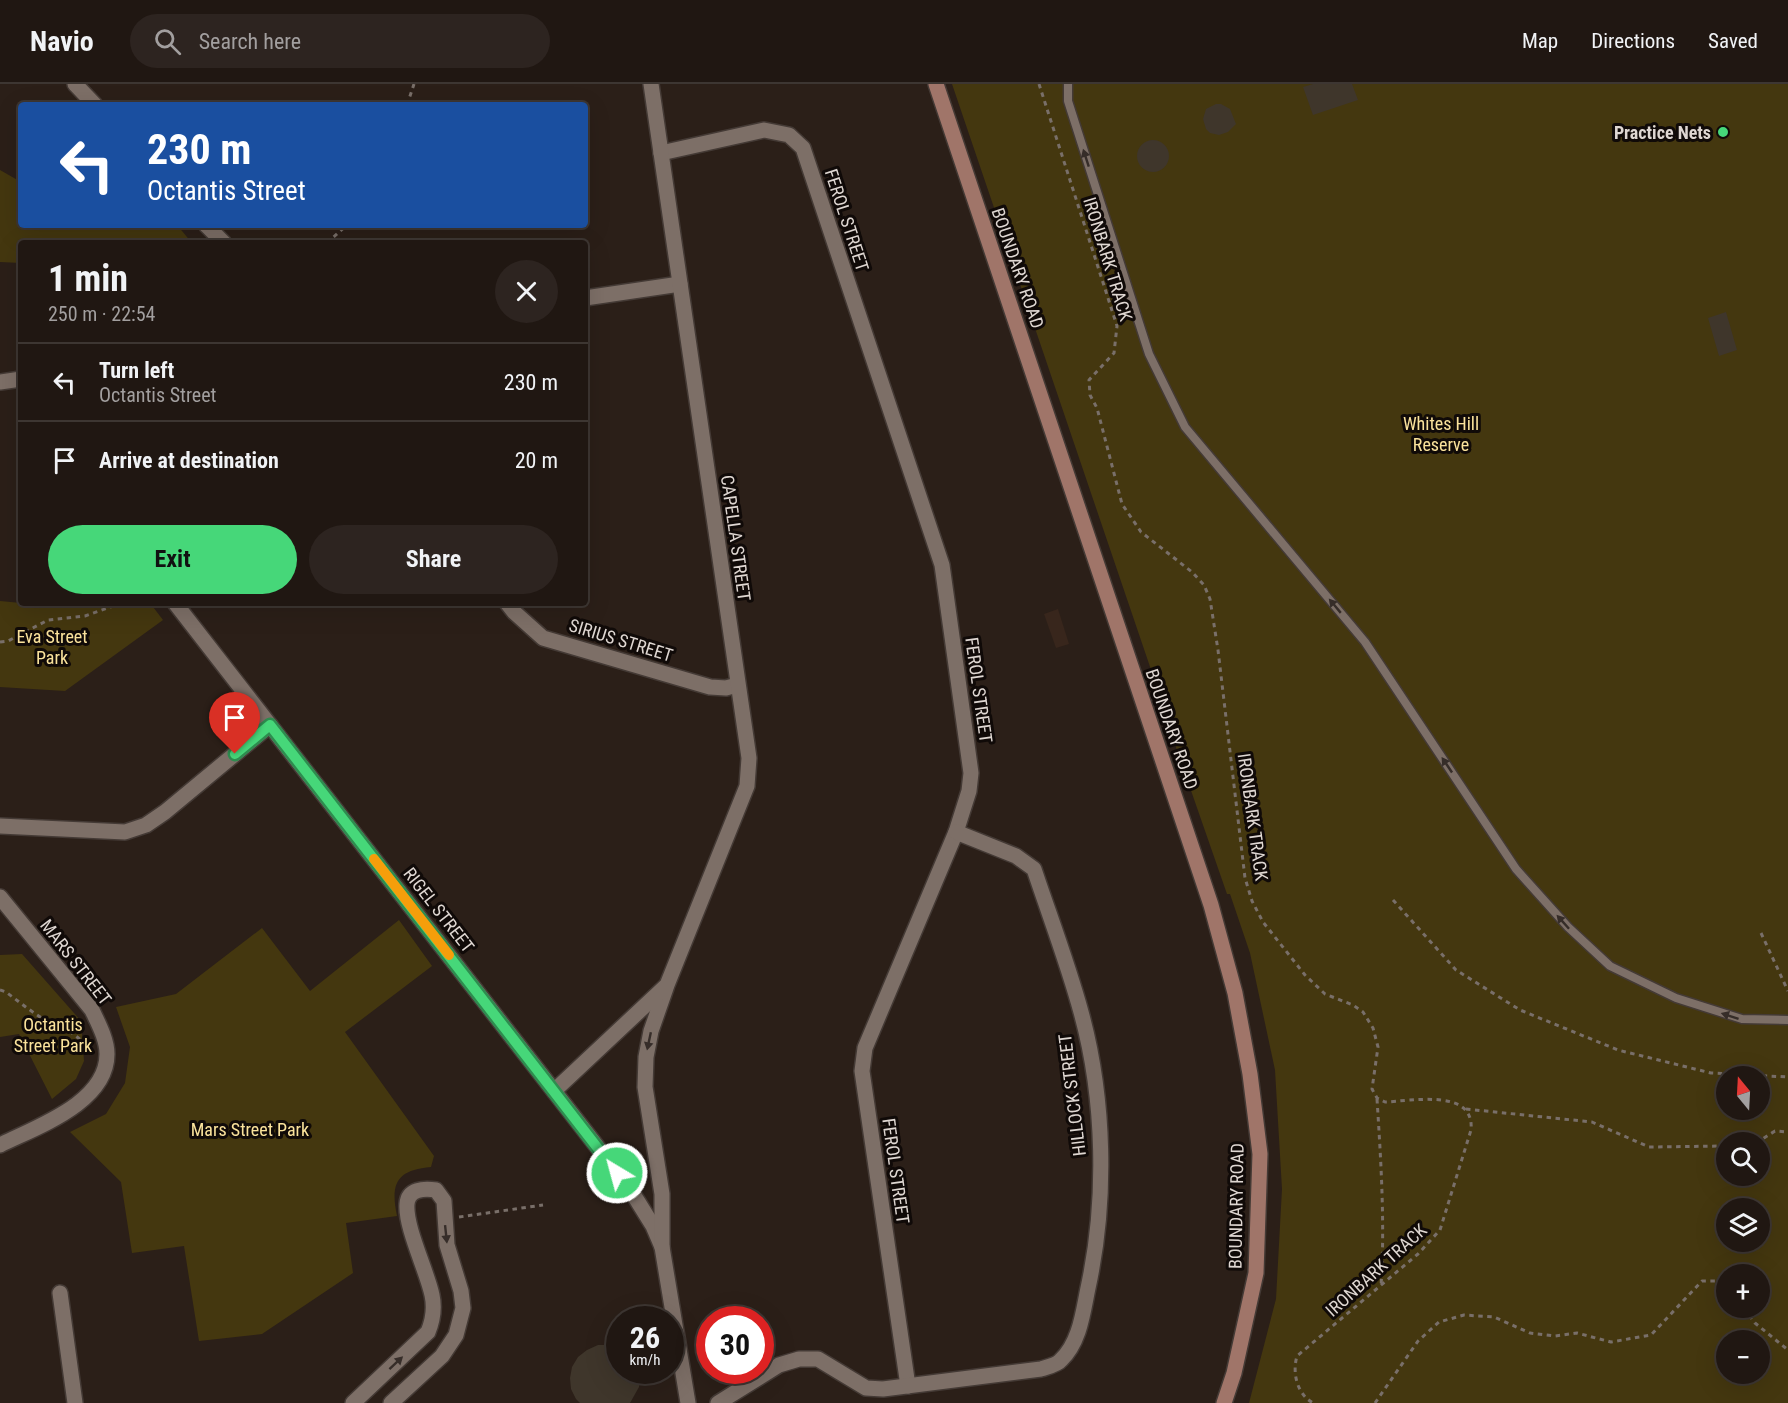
<!DOCTYPE html>
<html lang="en">
<head>
<meta charset="utf-8">
<style>
	:root { --surface:#201712; --page:#2d2420; --text:#f1f3f6; --muted:#a29f9f; --line:#3d3632; --accent:#46d779 }
	body { margin:0; font-family:"Roboto Condensed",sans-serif; background:var(--page); color:var(--text); height:100vh; display:flex; flex-direction:column; font-size:22px; white-space:nowrap }
	* { box-sizing:border-box; margin:0 }
	p { font-size:20px; color:var(--muted) }
	.icon { flex:none; width:33px; height:33px; fill:none; stroke:currentColor; stroke-width:2; stroke-linecap:round; stroke-linejoin:round }
	.map { position:relative; flex:1; overflow:hidden }
	.drawer { position:absolute; left:18px; top:156px; width:570px; height:366px; display:flex; flex-direction:column; background:var(--surface); border-radius:6px; box-shadow:0 6px 24px #0002,0 0 0 2px var(--line) }
	.drawer>* { flex:none }
	.guide { position:absolute; left:18px; top:18px; width:570px; height:126px; border-radius:6px; box-shadow:0 6px 24px #0002,0 0 0 2px var(--line); background:#1a4fa0; color:#fff; overflow:hidden }
	.needle { width:39px; rotate:342deg }
	.tools { position:absolute; left:1716px; top:982px; display:grid; gap:12px }
	.tools a { display:grid; place-items:center; width:54px; height:54px; border-radius:50%; background:var(--surface); box-shadow:0 6px 24px #0002,0 0 0 2px var(--line); font-size:30px }
	.speed { position:absolute; left:606px; top:1222px; display:flex; gap:12px; font-size:30px; font-weight:700; text-align:center }
	.speed>* { display:grid; place-content:center; width:78px; height:78px; border-radius:50%; background:var(--surface); box-shadow:0 6px 24px #0002,0 0 0 2px var(--line); line-height:1 }
	.speed small { font-size:15px; font-weight:400 }
	.speed .limit { border:9px solid #d22; background:#fff; color:#111 }
	.pin { position:absolute; display:grid; place-items:center; width:51px; height:51px; color:#fff; margin:-62px -26px; border-radius:50% 50% 50% 0; rotate:-45deg; box-shadow:0 0 6px #0007 }
	.pin .icon { rotate:45deg }
	.me { position:absolute; width:66px; margin:-33px; rotate:323deg; stroke-linejoin:round; filter:drop-shadow(0 0 4px #0008) }
	.turn { display:flex; align-items:center; gap:21px; height:126px; padding:0 30px; font-size:27px }
	.turn .icon { width:78px; height:78px; stroke-width:2.5 }
	.turn b { display:block; font-size:42px; line-height:51px }
	.round { display:grid; place-items:center; flex:none; width:63px; height:63px; border-radius:32px; background:var(--page) }
	.summary { display:flex; align-items:center; justify-content:space-between; height:102px; padding:0 30px }
	h1 { font-size:36px; font-weight:700; line-height:45px }
	.cta { display:flex; gap:12px; margin-top:auto; padding:12px 30px }
	.cta a { flex:1; height:69px; border-radius:36px; background:var(--accent); color:#111; font-size:24px; font-weight:700; line-height:69px; text-align:center }
	.cta a+a { background:var(--page); color:var(--text) }
	ul { padding:0; list-style:none }
	li { display:flex; align-items:center; gap:18px; height:78px; padding:0 30px; border-top:2px solid var(--line) }
	li div { flex:1 }
	li b { display:block; font-size:22px }
	li em { font-style:normal }
	header { display:flex; align-items:center; gap:36px; box-sizing:border-box; height:84px; padding:0 30px; background:var(--surface); border-bottom:2px solid var(--line) }
	header strong { font-size:28px }
	nav { display:flex; gap:33px; margin-inline-start:auto; font-size:21px }
	.search { width:420px; height:54px; background:var(--page); display:flex; align-items:center; gap:15px; box-sizing:border-box; padding:0 21px; border-radius:33px; color:var(--muted); font-size:22px }
	.map>svg:first-child { display:block }
</style>
</head>
<body>
<header>
<strong>Navio</strong>
<div class="search"><svg class="icon" aria-label="search" viewBox="0 0 24 24"><circle cx="10" cy="10" r="6"/><path d="M15 15l6 6"/></svg>Search here</div>
<nav><a>Map</a><a>Directions</a><a>Saved</a></nav>
</header>
<div class="map">
<svg width="1788" height="1319" viewBox="0 0 1788 1319">
	<rect width="100%" height="100%" fill="#2b1f18"/>
	<path fill="#38261c" d="M1058 525 1069 560 1056 564 1044 530Z"/>
	<g fill="#44370f" fill-rule="evenodd">
		<path d="M952 0H1788V1319H1249L1276 1215 1282 1105 1275 986 1250 869 1230 810H1227L1171 649 1175 646 1168 625 1163 621ZM1726 993H1760V1026H1726ZM1726 1059H1760V1092H1726ZM1726 1125H1760V1158H1726ZM1726 1191H1760V1224H1726ZM1726 1257H1760V1290H1726Z"/>
		<path d="M0 86 21 98V141H177L192 159H21V179L0 178Z"/>
		<path d="M0 517 21 519H150L163 536 65 607 0 603Z"/>
		<path d="M399 836 432 882 345 948 434 1072 431 1083C397 1086 390 1099 397 1132L346 1139 353 1189 262 1250 199 1257 184 1162 132 1169 121 1098 70 1048 106 1030 125 999 130 963 116 923 176 910 262 844 310 907Z"/>
		<path d="M22 870 81 937 84 977 76 995 52 1015 19 950 0 953V871Z"/>
	</g>
	<g fill="#3f362b">
		<path d="M1313 0H1352L1358 16 1313 31 1303 3Z"/>
		<path d="M1216 20H1221L1230 25 1236 40 1228 48 1219 51 1210 49 1206 45 1203 35 1206 25Z"/>
		<circle cx="1153" cy="72" r="16"/>
		<path d="M1726 228 1737 266 1719 272 1708 234Z"/>
		<path d="M598 1261H609L620 1264V1287H640L639 1303 630 1319H580L576 1315 571 1305 570 1294 572 1283 578 1273 587 1266Z"/>
	</g>
	<g fill="none" stroke-linecap="round" stroke-linejoin="round">
		<g stroke="#443a35" stroke-width="11">
			<path id="lane" d="M1068 0V17L1149 270 1185 343 1365 558 1516 785 1568 843 1610 882 1676 914 1742 935 1788 936"/>
		</g>
		<g stroke="#443a35" stroke-width="18">
			<g id="street">
				<path d="M75 0 95 21"/>
				<path d="M661 69 764 46 789 51 803 64 942 481 971 689 969 707 956 748 865 964 862 987 908 1302"/>
				<path d="M206 141 224 159"/>
				<path d="M585 214 680 200"/>
				<path d="M0 298 21 295"/>
				<path d="M175 519 630 1105 653 1142 662 1163"/>
				<path d="M507 519 514 528 543 554 710 603 726 604 737 601"/>
				<path d="M0 742 125 748 146 741 165 728 270 641"/>
				<path d="M0 813 92 926C98 939 107 955 107 970 107 1019 36 1043 0 1061"/>
				<path d="M666 904 651 947 646 973 645 1003 662 1110V1163L688 1319"/>
				<path d="M554 1007 667 901 747 702 749 674 651 0"/>
				<path d="M60 1209 75 1319"/>
				<path d="M353 1319 428 1248C433 1236 435 1225 432 1211 427 1187 405 1143 407 1120 408 1105 424 1104 436 1106L444 1117 447 1161 461 1207 463 1224 456 1251 442 1272 391 1319"/>
				<path d="M718 1319 779 1281 799 1275H818L866 1304 883 1305 1041 1285C1047 1283 1057 1281 1061 1276 1080 1258 1083 1228 1088 1204 1107 1117 1105 1015 1081 928 1068 880 1050 833 1034 785L1016 772 956 748"/>
			</g>
		</g>
		<g stroke="#443a35" stroke-width="18">
			<path id="secondary" d="M936 0 1211 821 1235 909 1250 990 1260 1070 1256 1189 1234 1289 1224 1319"/>
		</g>
		<g stroke="#796f69" stroke-width="3" stroke-dasharray="4.5 4.5" stroke-linecap="butt">
			<path d="M1039 0 1117 242 1114 269 1089 296 1090 311 1097 324 1122 420 1141 448 1192 488 1204 501 1210 515 1218 566 1245 794 1252 817 1263 838 1305 891 1325 910 1353 921 1363 928 1373 944 1378 963 1372 1005 1377 1014 1385 1018C1412 1017 1475 1004 1471 1046L1440 1146 1418 1170 1297 1272C1292 1289 1297 1310 1313 1319"/>
			<path d="M407 21 414 0"/>
			<path d="M327 159 347 141"/>
			<path d="M0 558 8 557 48 536 85 532 122 519"/>
			<path d="M1393 816 1456 886 1520 926 1618 966 1711 989 1788 993"/>
			<path d="M1761 849 1788 907"/>
			<path d="M0 906 6 908 27 924 46 937 72 949 91 964"/>
			<path d="M1377 1015C1381 1078 1385 1140 1381 1202"/>
			<path d="M1466 1025 1592 1038 1649 1063 1726 1062"/>
			<path d="M1756 1059 1775 1047 1788 1048"/>
			<path d="M459 1133 543 1121"/>
			<path d="M1744 1224 1755 1239 1788 1266"/>
			<path d="M1375 1319 1418 1257 1439 1238 1464 1231 1494 1233 1530 1249 1555 1252 1577 1249 1611 1258 1651 1251 1702 1197H1726"/>
		</g>
		<use href="#lane" stroke="#7d6f67" stroke-width="8"/>
		<use href="#street" stroke="#7d6f67" stroke-width="15"/>
		<use href="#secondary" stroke="#a07569" stroke-width="15"/>
	</g>
	<defs><path id="oneway-solid" d="M-6-.8H1V-3.2L6.5 0L1 3.2V.8H-6Z" transform="scale(1.5)"/></defs>
	<g fill="#362d29">
		<use href="#oneway-solid" transform="translate(1086 74) rotate(-108)"/>
		<use href="#oneway-solid" transform="translate(1335 522) rotate(-130)"/>
		<use href="#oneway-solid" transform="translate(1447 681) rotate(-124)"/>
		<use href="#oneway-solid" transform="translate(1563 838) rotate(-132)"/>
		<use href="#oneway-solid" transform="translate(1730 932) rotate(-162)"/>
		<use href="#oneway-solid" transform="translate(649 957) rotate(102)"/>
		<use href="#oneway-solid" transform="translate(446 1150) rotate(84)"/>
		<use href="#oneway-solid" transform="translate(396 1279) rotate(-43)"/>
	</g>
	<g fill="none" stroke-linecap="round" stroke-linejoin="round">
		<g stroke="#2e8c4f" stroke-width="15">
			<path id="route" d="M235 670 270 641 617 1089"/>
		</g>
		<use href="#route" stroke="#46d779" stroke-width="10"/>
		<path stroke="#f59e0b" stroke-width="10" d="M374 775 449 871"/>
	</g>
	<circle fill="#46d779" stroke="#100a08" stroke-width="2" cx="1723" cy="48" r="6"/>
	<g text-anchor="middle" dominant-baseline="central" stroke-width="6" stroke-linejoin="round" paint-order="stroke">
		<g font-size="18" font-weight="bold" fill="#dfd7d2" stroke="#100a08" text-anchor="end">
			<text x="1711" y="48">Practice Nets</text>
		</g>
		<g font-size="18" fill="#dfd7d2" stroke="#100a08">
			<text transform="translate(847 136) rotate(72)">FEROL STREET</text>
			<text transform="translate(1108 175) rotate(73)">IRONBARK TRACK</text>
			<text transform="translate(1018 184) rotate(71)">BOUNDARY ROAD</text>
			<text transform="translate(736 454) rotate(82)">CAPELLA STREET</text>
			<text transform="translate(621 556) rotate(17)">SIRIUS STREET</text>
			<text transform="translate(979 606) rotate(82)">FEROL STREET</text>
			<text transform="translate(1172 645) rotate(71)">BOUNDARY ROAD</text>
			<text transform="translate(1253 733) rotate(82)">IRONBARK TRACK</text>
			<text transform="translate(439 826) rotate(52)">RIGEL STREET</text>
			<text transform="translate(76 878) rotate(52)">MARS STREET</text>
			<text transform="translate(1072 1011) rotate(-97)">HILLOCK STREET</text>
			<text transform="translate(896 1087) rotate(82)">FEROL STREET</text>
			<text transform="translate(1236 1122) rotate(-89)">BOUNDARY ROAD</text>
			<text transform="translate(1376 1186) rotate(-42)">IRONBARK TRACK</text>
		</g>
		<g font-size="18" fill="#fbe39c" stroke="#100a08">
			<text x="1441" y="339">Whites Hill<tspan x="1441" dy="21">Reserve</tspan></text>
			<text x="52" y="552">Eva Street<tspan x="52" dy="21">Park</tspan></text>
			<text x="53" y="940">Octantis<tspan x="53" dy="21">Street Park</tspan></text>
			<text x="250" y="1045">Mars Street Park</text>
		</g>
	</g>
</svg>
<div class="tools">
<a><svg class="needle" viewBox="-14 -14 28 28"><path d="M0-13l5 13h-10z" fill="#e53935"/><path d="M0 13l5-13h-10z" fill="#a29f9f"/></svg></a>
<a><svg class="icon" aria-label="search" viewBox="0 0 24 24"><circle cx="10" cy="10" r="6"/><path d="M15 15l6 6"/></svg></a>
<a><svg class="icon" aria-label="layers" viewBox="0 0 24 24"><path d="M12 4l9 5-9 5-9-5zM3 14l9 5 9-5"/></svg></a>
<a>+</a>
<a>−</a>
</div>
<div class="speed"><div>26<small>km/h</small></div><div class="limit">30</div></div>
<div class="pin" style="left:235px;top:670px;background:#d93025"><svg class="icon" aria-label="arrive" viewBox="0 0 24 24"><path d="M6 21V4h12l-3 4 3 4H6"/></svg></div>
<svg class="me" style="left:617px;top:1089px" viewBox="-20 -20 40 40"><circle r="17" fill="#46d779" stroke="#fff" stroke-width="3"/><path d="M0-11L8 9 0 5-8 9z" fill="#fff"/></svg>
<div class="guide">
<div class="turn"><svg class="icon" aria-label="left" viewBox="0 0 24 24"><path d="M17 20v-9H6M10 6l-5 5 5 5"/></svg><div><b>230 m</b>Octantis Street</div></div>
</div>
<section class="drawer">
<div class="summary"><div><h1>1 min</h1><p>250 m · 22:54</p></div><a class="round"><svg class="icon" aria-label="close" viewBox="0 0 24 24"><path d="M6 6l12 12M18 6L6 18"/></svg></a></div>
<ul>
<li><svg class="icon" aria-label="left" viewBox="0 0 24 24"><path d="M17 20v-9H6M10 6l-5 5 5 5"/></svg><div><b>Turn left</b><p>Octantis Street</p></div><em>230 m</em></li>
<li><svg class="icon" aria-label="arrive" viewBox="0 0 24 24"><path d="M6 21V4h12l-3 4 3 4H6"/></svg><div><b>Arrive at destination</b></div><em>20 m</em></li>
</ul>
<div class="cta"><a>Exit</a><a>Share</a></div>
</section>
</div>
</body>
</html>
